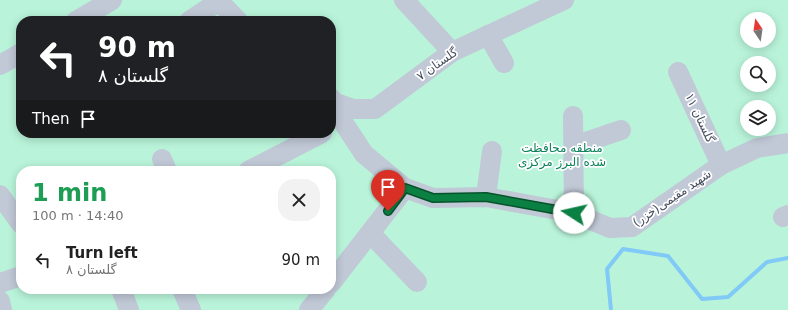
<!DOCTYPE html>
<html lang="en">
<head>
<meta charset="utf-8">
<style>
	:root { --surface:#fff; --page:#f2f2f2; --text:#222; --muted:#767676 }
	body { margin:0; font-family:"DejaVu Sans","Noto Naskh Arabic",sans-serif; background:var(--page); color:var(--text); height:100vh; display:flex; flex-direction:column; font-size:15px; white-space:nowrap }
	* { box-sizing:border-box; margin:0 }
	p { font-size:13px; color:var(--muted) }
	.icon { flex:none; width:22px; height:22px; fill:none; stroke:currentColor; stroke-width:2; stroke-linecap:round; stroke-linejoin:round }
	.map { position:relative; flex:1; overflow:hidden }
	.sheet { position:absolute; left:16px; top:166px; width:320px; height:128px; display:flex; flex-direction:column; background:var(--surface); border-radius:16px; box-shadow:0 2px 10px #0003 }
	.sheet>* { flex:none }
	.hud { position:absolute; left:16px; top:16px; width:320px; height:122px; border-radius:16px; box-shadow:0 2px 10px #0003; background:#202124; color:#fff; overflow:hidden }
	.needle { width:26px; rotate:347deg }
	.buttons { position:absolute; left:740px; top:12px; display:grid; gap:8px }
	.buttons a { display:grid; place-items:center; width:36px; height:36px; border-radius:50%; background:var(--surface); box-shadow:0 2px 10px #0003; font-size:20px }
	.pin { position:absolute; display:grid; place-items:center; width:34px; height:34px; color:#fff; margin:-41px -17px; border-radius:50% 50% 50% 0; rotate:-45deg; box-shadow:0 0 4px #0007 }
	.pin .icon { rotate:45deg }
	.me { position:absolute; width:44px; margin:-22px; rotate:280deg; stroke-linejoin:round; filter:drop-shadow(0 0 3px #0008) }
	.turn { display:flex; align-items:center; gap:14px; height:84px; padding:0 16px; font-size:18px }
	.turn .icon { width:52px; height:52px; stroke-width:2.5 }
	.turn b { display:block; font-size:28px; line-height:34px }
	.then { display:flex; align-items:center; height:38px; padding:0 16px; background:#0003; gap:8px; font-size:15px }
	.round { display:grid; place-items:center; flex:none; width:42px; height:42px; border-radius:16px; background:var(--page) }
	.head { display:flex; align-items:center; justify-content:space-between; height:68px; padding:0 16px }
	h1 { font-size:24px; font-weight:700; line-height:30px; color:#1e9e55 }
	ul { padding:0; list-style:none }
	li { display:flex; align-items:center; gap:12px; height:52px; padding:0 16px }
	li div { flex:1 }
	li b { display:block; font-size:15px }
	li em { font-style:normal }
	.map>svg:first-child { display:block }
</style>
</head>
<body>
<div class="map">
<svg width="788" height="310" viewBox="0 0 788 310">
	<rect width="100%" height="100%" fill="#f2efef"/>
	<path fill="#b9f4da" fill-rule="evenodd" d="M0 0H788V310H0ZM747 19H769V41H747ZM21 21H331V133H21ZM747 63H769V85H747ZM747 107H769V129H747ZM21 171H331V289H21Z"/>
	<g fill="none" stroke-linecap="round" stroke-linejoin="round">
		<path stroke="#81c9f6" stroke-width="4" d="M611 310 607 269 623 249 668 256 702 299 728 297 767 262 788 258"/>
		<g stroke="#c1c8d6" stroke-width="20">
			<path d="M218 0 238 21"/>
			<path d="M404 0 452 52"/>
			<path d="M76 21 112 0"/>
			<path d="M189 21 221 0"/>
			<path d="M488 35 504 63"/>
			<path d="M0 65 21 53"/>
			<path d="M678 72 721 165"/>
			<path d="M331 98 343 122 364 154 405 188 433 198 486 197 574 213 610 228 632 227 721 165 757 148 788 143"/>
			<path d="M333 102 353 109H375L452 52 564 0"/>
			<path d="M573 116 574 213"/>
			<path d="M574 146 621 130"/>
			<path d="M162 159 167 171"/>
			<path d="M248 171 322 133"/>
			<path d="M0 195 21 224"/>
			<path d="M486 197 492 151"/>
			<path d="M783 217 788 215"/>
			<path d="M371 234 417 282"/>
			<path d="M0 283 21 276"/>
			<path d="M331 283 405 188"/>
			<path d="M121 289 129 310"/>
			<path d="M182 289 191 310"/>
			<path d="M0 301 2 310"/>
			<path d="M309 310 326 289"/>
		</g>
	</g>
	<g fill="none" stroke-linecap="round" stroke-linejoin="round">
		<g stroke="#07532c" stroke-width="10">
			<path id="route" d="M388 211 405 188 433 198 486 197 574 213"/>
		</g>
		<use href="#route" stroke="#0b8043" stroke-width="7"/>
	</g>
	<g text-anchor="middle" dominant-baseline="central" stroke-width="3.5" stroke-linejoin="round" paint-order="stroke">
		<g font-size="12" fill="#454e5f" stroke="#fff">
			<text transform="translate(437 64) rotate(-35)">گلستان ۷</text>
			<text transform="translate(700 118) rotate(65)">گلستان ۱۱</text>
			<text transform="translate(672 198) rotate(-34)">شهید مقیمی(‌خزر)</text>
		</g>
		<g font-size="12" fill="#0d835c" stroke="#fff">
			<text x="562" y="148">منطقه محافظت<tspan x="562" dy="14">شده البرز مرکزی</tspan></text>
		</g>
	</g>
</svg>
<div class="buttons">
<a><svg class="needle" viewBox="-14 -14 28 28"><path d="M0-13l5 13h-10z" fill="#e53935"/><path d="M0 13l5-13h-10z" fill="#767676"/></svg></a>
<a><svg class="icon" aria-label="search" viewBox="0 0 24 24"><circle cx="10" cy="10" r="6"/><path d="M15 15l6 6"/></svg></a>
<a><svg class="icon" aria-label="layers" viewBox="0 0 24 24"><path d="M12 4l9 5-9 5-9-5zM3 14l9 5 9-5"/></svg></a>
</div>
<div class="pin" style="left:388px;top:211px;background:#d93025"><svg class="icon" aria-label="arrive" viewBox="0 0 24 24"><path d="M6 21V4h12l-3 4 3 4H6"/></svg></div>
<svg class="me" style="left:574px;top:213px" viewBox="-20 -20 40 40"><circle r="19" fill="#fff"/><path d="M0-13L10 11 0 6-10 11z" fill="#0b8043"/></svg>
<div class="hud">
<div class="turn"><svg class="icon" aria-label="left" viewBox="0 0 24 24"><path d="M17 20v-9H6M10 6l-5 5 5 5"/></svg><div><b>90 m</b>گلستان ۸</div></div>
<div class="then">Then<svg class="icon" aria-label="arrive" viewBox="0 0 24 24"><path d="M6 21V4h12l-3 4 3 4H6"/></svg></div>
</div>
<section class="sheet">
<div class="head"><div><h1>1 min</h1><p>100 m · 14:40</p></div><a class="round"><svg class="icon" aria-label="close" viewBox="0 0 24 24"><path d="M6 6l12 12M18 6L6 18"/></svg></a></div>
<ul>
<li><svg class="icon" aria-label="left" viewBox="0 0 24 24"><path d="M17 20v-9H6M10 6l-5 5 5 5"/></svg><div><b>Turn left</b><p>گلستان ۸</p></div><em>90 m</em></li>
</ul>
</section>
</div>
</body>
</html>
